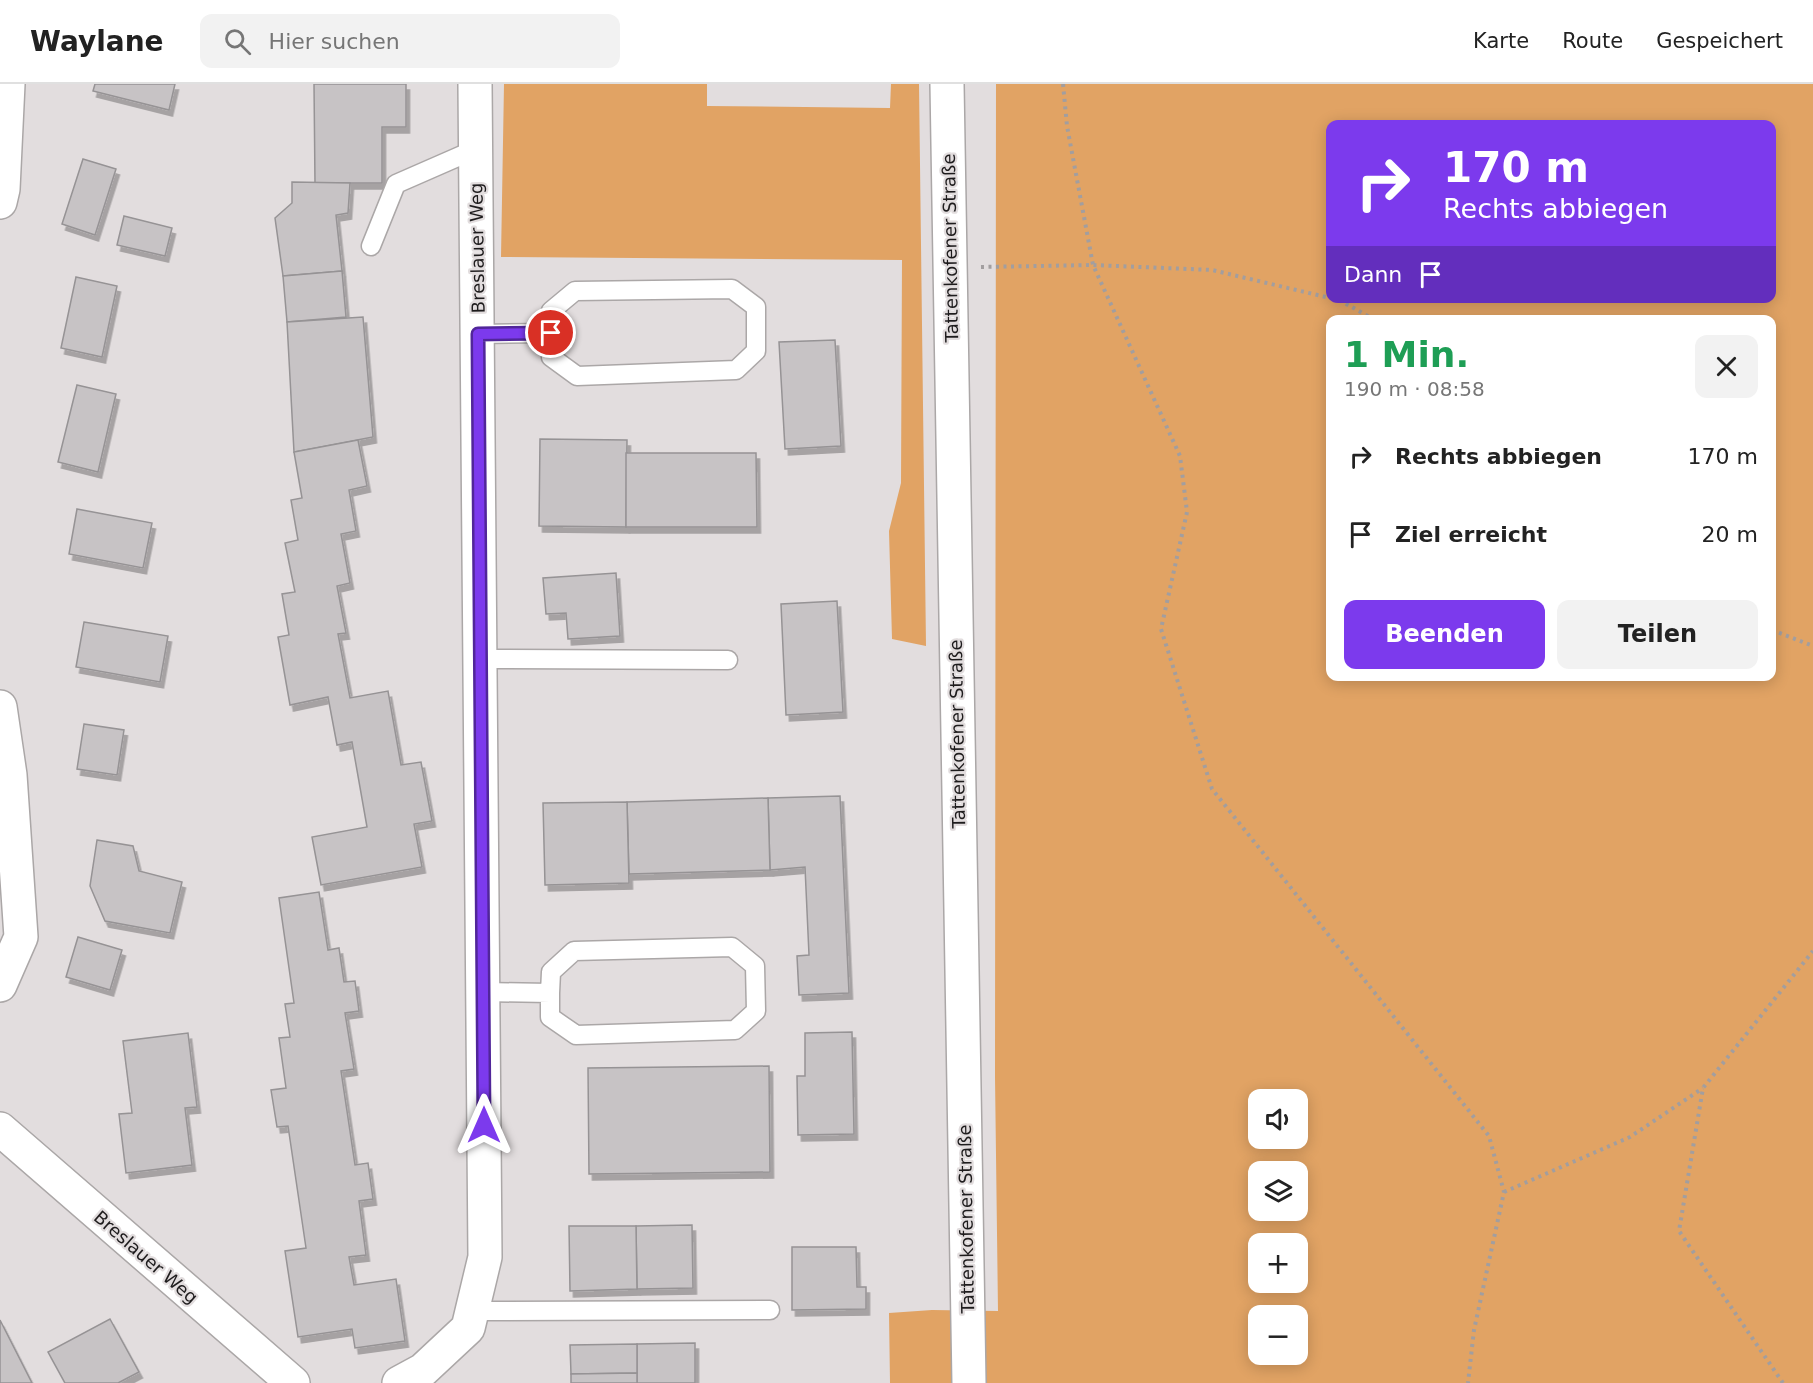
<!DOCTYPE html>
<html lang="de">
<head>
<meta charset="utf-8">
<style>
	:root { --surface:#fff; --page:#f2f2f2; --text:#222; --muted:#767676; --line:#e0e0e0; --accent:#7c3aed }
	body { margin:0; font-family:"DejaVu Sans",sans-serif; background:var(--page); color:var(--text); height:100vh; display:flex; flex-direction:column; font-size:22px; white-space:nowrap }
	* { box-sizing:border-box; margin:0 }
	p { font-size:20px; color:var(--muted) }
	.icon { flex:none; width:33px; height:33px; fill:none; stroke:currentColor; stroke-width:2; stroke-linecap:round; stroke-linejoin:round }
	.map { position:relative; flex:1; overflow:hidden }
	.panel { position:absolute; left:1326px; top:231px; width:450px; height:366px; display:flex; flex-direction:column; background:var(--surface); border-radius:12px; box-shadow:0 3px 15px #0003 }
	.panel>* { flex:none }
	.guide { position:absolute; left:1326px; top:36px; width:450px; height:183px; border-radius:12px; box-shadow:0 3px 15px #0003; background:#7c3aed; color:#fff; overflow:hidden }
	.fabs { position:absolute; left:1248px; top:1005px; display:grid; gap:12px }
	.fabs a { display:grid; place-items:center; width:60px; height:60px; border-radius:12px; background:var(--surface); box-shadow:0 3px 15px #0003; font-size:30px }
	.pin { position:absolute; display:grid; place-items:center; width:51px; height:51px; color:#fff; margin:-26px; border:3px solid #fff; border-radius:50%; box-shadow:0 2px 6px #0007 }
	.me { position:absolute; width:66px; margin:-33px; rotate:0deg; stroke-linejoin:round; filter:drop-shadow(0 0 4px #0008) }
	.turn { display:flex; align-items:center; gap:21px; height:126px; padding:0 18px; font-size:27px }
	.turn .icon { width:78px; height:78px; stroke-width:2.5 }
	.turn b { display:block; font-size:42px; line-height:51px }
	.then { display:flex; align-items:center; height:57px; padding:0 18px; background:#0003; gap:12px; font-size:22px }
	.round { display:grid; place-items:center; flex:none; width:63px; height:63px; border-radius:12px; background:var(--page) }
	.overview { display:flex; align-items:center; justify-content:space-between; height:102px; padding:0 18px }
	h1 { font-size:36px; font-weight:600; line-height:45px; color:#1e9e55 }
	.primary-button { display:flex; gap:12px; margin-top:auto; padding:12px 18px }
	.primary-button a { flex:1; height:69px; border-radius:12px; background:var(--accent); color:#fff; font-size:24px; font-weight:600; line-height:69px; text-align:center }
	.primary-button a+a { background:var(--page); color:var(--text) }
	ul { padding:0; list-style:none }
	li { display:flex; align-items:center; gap:18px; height:78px; padding:0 18px }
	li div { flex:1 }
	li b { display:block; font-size:22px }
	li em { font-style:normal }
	header { display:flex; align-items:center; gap:36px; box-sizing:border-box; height:84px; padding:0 30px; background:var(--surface); border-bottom:2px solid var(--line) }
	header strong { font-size:28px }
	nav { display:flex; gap:33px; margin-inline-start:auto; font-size:21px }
	.search { width:420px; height:54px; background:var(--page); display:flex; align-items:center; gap:15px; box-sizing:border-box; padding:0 21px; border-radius:12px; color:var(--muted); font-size:22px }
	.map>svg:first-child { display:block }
</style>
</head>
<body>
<header>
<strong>Waylane</strong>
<div class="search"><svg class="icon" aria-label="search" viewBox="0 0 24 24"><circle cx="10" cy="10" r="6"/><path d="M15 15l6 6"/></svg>Hier suchen</div>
<nav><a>Karte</a><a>Route</a><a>Gespeichert</a></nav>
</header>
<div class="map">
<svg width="1813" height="1299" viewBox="0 0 1813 1299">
	<defs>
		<filter id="shadow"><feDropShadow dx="3.5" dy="6" stdDeviation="0" flood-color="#0004"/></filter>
	</defs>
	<rect width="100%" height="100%" fill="#e2ddde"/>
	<g fill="#e1a364" fill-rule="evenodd">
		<path d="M504 0H707V22L890 24 891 0H919L926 562 892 555 889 447 901 399 902 176 501 173Z"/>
		<path d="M996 0H1813V1299H890L889 1229 932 1226 998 1227 995 993ZM1330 40H1772V214H1330ZM1330 236H1772V592H1330ZM1258 1016H1298V1054H1258ZM1258 1088H1298V1126H1258ZM1258 1160H1298V1198H1258ZM1258 1232H1298V1270H1258Z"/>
	</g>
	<g fill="#c7c3c5" stroke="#969395" stroke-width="1.5" filter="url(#shadow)">
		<path d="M95 0H175L169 26 93 7Z"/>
		<path d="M314 0H406V43H382V99H315Z"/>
		<path d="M83 75 116 85 95 151 62 140Z"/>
		<path d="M292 98 350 99 348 129 336 131 342 187 283 192 275 134 292 119Z"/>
		<path d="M124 132 172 144 165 172 117 161Z"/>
		<path d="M342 187 346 233 287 238 283 192Z"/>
		<path d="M76 193 117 202 102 273 61 264Z"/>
		<path d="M363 233 373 353 294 368 287 238Z"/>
		<path d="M835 256 841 362 785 365 779 258Z"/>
		<path d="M77 301 116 310 98 388 58 378Z"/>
		<path d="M540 355 627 356 626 443 539 442Z"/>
		<path d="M358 356 367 402 349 406 356 447 341 450 350 499 337 502 346 549 338 550 350 614 388 607 401 681 421 678 432 737 414 740 422 783 321 801 312 753 367 743 352 658 337 661 328 613 290 621 278 553 289 551 282 510 295 508 285 459 298 456 291 416 302 414 294 368Z"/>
		<path d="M626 369H756L757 443H626Z"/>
		<path d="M77 425 152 439 143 484 69 470Z"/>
		<path d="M616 489 620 552 568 555 566 529 546 530 543 494Z"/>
		<path d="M837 517 843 628 786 631 781 520Z"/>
		<path d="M84 538 168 552 160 598 76 583Z"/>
		<path d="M84 640 124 646 117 691 77 685Z"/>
		<path d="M840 712 849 909 799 911 797 872 809 871 805 783 770 786 768 714Z"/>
		<path d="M768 714 770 786 629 790 627 718Z"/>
		<path d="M627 718 629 799 545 801 543 719Z"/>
		<path d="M97 756 133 762 139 787 182 798 170 849 105 837 90 802Z"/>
		<path d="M319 808 328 866 339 864 344 898 355 897 359 927 345 929 354 985 341 987 355 1081 368 1079 373 1115 359 1117 366 1171 349 1173 354 1201 396 1195 405 1257 355 1264 352 1245 298 1253 285 1167 306 1164 288 1042 277 1043 271 1006 286 1004 279 954 290 953 285 920 294 919 279 814Z"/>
		<path d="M78 853 122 866 110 906 66 893Z"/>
		<path d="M852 948 854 1050 798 1051 797 992H805V949Z"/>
		<path d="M188 949 197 1023 185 1024 192 1081 126 1089 119 1030 132 1029 123 957Z"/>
		<path d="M769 982 770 1088 589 1090 588 984Z"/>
		<path d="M692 1141 693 1204 637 1205 636 1142Z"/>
		<path d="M569 1142H636L637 1205 570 1207Z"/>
		<path d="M792 1163H856L857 1203H866V1225L792 1226Z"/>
		<path d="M110 1235 139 1288 118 1299H65L48 1268Z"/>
		<path d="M0 1236 32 1299H0Z"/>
		<path d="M695 1259V1299H637V1260Z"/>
		<path d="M637 1260V1289L571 1290 570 1261Z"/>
		<path d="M637 1289V1299H571V1290Z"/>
	</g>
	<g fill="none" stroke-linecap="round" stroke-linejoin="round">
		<g stroke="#aba7a7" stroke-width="21">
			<g id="service">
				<path d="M371 162 396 100 476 65"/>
				<path d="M478 250 551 249V273L577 292 736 286 756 267V223L732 205 575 207 551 227V249"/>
				<path d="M481 575 728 576"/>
				<path d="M483 908 550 909V933L576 951 735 946 756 927 755 882 732 863 574 867 551 888 550 909"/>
				<path d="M473 1227 770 1226"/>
			</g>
		</g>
		<g stroke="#aba7a7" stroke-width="36">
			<g id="minor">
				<path d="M0 118 3 105 8 0"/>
				<path d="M0 623 10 691 21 853 0 901"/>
				<path d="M0 1045 293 1299"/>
				<path d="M399 1299 423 1286 468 1244 485 1173 475 0"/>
			</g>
		</g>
		<g stroke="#aba7a7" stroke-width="36">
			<path id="secondary" d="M947 0 969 1299"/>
		</g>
		<g stroke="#a29e9f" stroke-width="4" stroke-dasharray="3 4.5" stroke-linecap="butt">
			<path d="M1063 0 1067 42 1093 181 1180 372 1187 428 1161 545 1212 705 1489 1052 1504 1108 1474 1246 1468 1299"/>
			<path d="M981 183 1093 181 1212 186 1330 214"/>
			<path d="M1332 214 1341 217 1375 236"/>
			<path d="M1772 546 1813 562"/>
			<path d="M1504 1108 1630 1053 1703 1004"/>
			<path d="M1783 1299 1679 1147 1703 1004 1813 867"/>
		</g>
		<use href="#service" stroke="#fff" stroke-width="18"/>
		<use href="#minor" stroke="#fff" stroke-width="33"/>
		<use href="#secondary" stroke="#fff" stroke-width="33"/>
	</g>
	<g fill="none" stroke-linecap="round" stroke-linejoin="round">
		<g stroke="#51269a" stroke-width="15">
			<path id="route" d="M484 1041 478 250 551 249"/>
		</g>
		<use href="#route" stroke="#7c3aed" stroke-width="10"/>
	</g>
	<g text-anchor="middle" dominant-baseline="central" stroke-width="4.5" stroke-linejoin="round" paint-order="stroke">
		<g font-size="18" fill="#1e1c1d" stroke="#e2ddde">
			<text transform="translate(477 164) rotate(-91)">Breslauer Weg</text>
			<text transform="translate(950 164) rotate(-91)">Tattenkofener Straße</text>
			<text transform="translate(957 650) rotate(-91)">Tattenkofener Straße</text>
			<text transform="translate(966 1135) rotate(-91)">Tattenkofener Straße</text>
			<text transform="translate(146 1173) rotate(41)">Breslauer Weg</text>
		</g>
	</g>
</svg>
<div class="fabs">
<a><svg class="icon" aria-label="sound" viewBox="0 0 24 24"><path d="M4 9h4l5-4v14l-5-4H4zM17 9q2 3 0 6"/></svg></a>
<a><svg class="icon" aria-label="layers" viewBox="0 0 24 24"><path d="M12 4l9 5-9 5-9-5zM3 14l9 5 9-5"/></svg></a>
<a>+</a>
<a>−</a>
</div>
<div class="pin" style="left:551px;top:249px;background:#d93025"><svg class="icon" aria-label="arrive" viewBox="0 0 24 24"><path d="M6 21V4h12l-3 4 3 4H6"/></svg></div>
<svg class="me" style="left:484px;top:1041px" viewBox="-20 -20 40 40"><path d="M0-17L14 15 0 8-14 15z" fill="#7c3aed" stroke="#fff" stroke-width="4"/></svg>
<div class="guide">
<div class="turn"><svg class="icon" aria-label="right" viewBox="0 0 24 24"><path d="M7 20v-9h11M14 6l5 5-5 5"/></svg><div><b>170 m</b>Rechts abbiegen</div></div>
<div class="then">Dann<svg class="icon" aria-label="arrive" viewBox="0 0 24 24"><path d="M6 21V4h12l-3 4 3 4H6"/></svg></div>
</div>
<section class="panel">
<div class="overview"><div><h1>1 Min.</h1><p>190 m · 08:58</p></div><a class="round"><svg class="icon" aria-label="close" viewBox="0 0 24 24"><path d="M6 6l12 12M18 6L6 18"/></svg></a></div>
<ul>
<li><svg class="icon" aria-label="right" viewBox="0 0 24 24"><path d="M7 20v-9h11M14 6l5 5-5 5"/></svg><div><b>Rechts abbiegen</b></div><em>170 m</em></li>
<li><svg class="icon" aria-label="arrive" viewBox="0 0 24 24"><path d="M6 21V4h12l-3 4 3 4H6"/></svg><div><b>Ziel erreicht</b></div><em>20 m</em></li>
</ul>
<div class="primary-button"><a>Beenden</a><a>Teilen</a></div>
</section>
</div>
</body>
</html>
